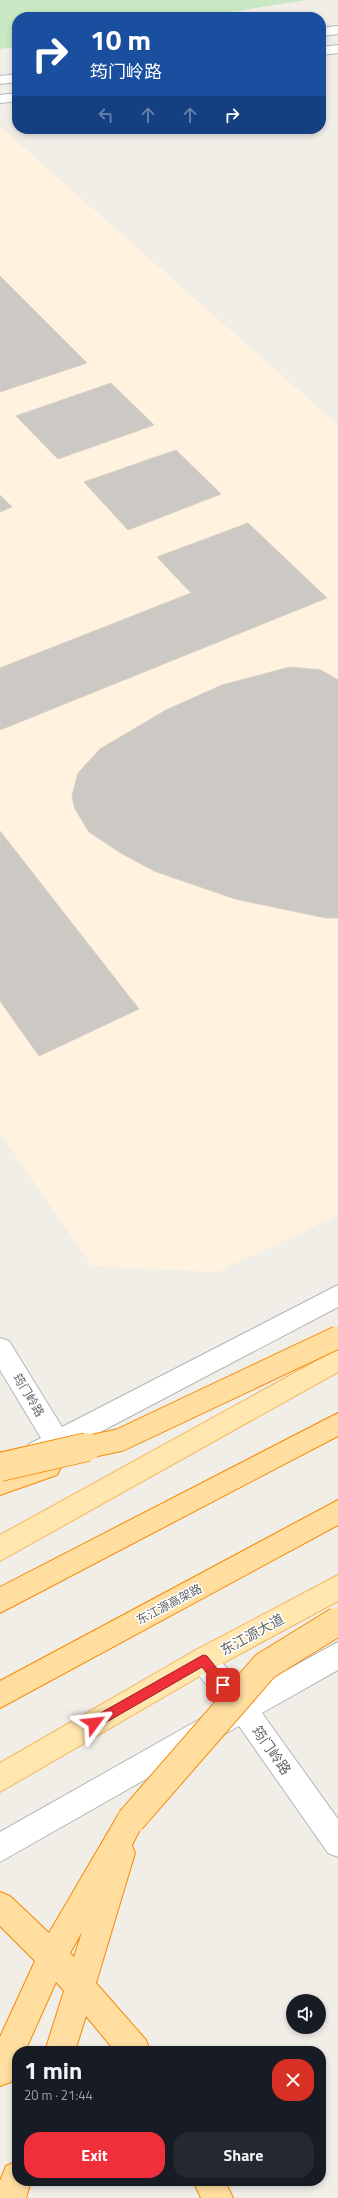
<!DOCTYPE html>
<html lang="en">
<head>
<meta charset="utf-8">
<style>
	:root { --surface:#171b24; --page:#242831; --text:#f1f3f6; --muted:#9ea1a6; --accent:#ef303b }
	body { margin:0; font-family:"Titillium Web","Noto Sans SC",sans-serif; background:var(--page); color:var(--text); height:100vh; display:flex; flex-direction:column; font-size:15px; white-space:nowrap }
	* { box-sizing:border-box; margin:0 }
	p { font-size:13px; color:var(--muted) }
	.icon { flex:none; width:22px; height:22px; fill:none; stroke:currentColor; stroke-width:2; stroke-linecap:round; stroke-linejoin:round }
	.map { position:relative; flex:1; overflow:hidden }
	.drawer { position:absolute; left:12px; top:2046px; width:314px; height:140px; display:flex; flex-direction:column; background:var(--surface); border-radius:16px; box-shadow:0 2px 6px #0003 }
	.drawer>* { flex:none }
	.top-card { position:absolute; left:12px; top:12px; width:314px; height:122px; border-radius:16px; box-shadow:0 2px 6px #0003; background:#1a4fa0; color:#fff; overflow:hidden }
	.tools { position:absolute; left:286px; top:1994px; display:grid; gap:8px }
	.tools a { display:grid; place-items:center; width:40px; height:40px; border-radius:50%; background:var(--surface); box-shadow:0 2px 6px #0003; font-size:20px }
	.pin { position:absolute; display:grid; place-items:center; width:34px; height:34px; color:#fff; margin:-17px; border-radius:8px; box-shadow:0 2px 6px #0006 }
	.me { position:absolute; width:44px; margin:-22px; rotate:60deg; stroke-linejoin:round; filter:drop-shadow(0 0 3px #0008) }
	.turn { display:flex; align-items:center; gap:14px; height:84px; padding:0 12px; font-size:18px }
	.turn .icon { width:52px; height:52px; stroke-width:2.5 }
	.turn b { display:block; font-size:28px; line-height:34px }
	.lanes { display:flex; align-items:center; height:38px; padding:0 12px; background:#0003; justify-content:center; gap:20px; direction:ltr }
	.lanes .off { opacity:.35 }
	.round { display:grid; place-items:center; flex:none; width:42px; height:42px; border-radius:16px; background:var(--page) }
	.overview { display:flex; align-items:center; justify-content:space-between; height:68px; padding:0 12px }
	h1 { font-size:24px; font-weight:700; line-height:30px }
	.cta { display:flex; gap:8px; margin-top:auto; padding:8px 12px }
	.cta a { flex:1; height:46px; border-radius:16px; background:var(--accent); color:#fff; font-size:16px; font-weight:700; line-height:46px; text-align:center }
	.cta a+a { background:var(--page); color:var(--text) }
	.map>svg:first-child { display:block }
</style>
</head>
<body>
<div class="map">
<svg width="338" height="2198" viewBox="0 0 338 2198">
	<rect width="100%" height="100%" fill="#f1eee8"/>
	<path fill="#fff3df" d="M0 127 338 425V1215L217 1272 92 1266 0 1133Z"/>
	<path fill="#c9e9c4" d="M0 0H307L199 17H17V47L0 49Z"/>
	<g fill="#ccc9c4" stroke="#d6cfc5">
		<path d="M0 276 87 363 0 392Z"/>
		<path d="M111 383 154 425 58 459 16 416Z"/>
		<path d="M176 450 221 494 128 530 84 482Z"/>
		<path d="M0 495 12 507 0 512Z"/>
		<path d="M248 523 327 598 0 730V668L191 593 157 557Z"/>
		<path d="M290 667 321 670 338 680V918H326L235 899 154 871 119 852 89 832 75 809 72 796 78 773 100 749 166 710 222 685Z"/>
		<path d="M0 831 139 1009 39 1056 0 1001Z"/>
	</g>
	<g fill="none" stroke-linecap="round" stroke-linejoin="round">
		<g stroke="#b3b6ba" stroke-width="2">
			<g id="tertiary">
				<path d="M338 1285V1307L47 1460 38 1463 29 1460 25 1452 29 1444 41 1438 0 1370V1338L9 1341 62 1427Z"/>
				<path d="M338 1642V1670L262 1713 338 1819V1857L328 1853 239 1726 0 1862V1832L223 1706 194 1669 190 1660 194 1651 203 1647 212 1651 247 1692Z"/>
			</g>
		</g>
		<g stroke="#b4b8bc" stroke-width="2">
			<g id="secondary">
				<path d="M338 26V34L321 36V28Z"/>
				<path d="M338 45V53L321 55V47Z"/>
				<path d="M17 74V82L0 84V76Z"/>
				<path d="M17 93V101L0 103V95Z"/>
			</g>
		</g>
		<g stroke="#f6b55c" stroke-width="2">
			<g id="primary">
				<path d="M338 1349V1372L0 1561V1535Z"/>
				<path d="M338 1575V1601L212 1669 0 1792V1763L194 1651Z"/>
			</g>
		</g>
		<g stroke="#f98800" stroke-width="2">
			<g id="trunk">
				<path d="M338 1413V1436L0 1613V1587Z"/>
				<path d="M48 1456 57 1459 61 1467 57 1475 0 1495V1473Z"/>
				<path d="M338 1500V1525L0 1708V1681Z"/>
				<path d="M131 1806 141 1810 145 1820 132 1845 135 1853 96 1983 146 2040 150 2051H115L86 2016 75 2051H45L64 1991 56 1982 25 2051H17V2068L11 2082 0 2086V2037L35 1961 0 1926V1892L10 1896 49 1933 121 1810ZM82 1932 74 1957 70 1953Z"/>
				<path d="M17 2161V2181H31L26 2198H0V2181L6 2166Z"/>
				<path d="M193 2181H225L233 2198H201Z"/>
			</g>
		</g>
		<use href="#tertiary" fill="#fff" fill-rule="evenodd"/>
		<use href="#secondary" fill="#fff" fill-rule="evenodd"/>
		<use href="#primary" fill="#ffe7af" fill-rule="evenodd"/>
		<use href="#trunk" fill="#ffdea0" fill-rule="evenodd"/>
		<g stroke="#f98800" stroke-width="24" stroke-linecap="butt">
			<path id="trunk-bridge-far1" d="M83 1448 120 1440 338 1337"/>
		</g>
		<g stroke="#f98800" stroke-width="30" stroke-linecap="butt">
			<g id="trunk-bridge">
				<path d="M0 1467 87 1447"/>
				<path d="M131 1820 265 1666 338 1621"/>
			</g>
		</g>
		<use href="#trunk-bridge-far1" stroke="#ffdea0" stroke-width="22"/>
		<use href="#trunk-bridge" stroke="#ffdea0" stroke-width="28"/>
	</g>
	<path fill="#ef303b" stroke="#9b1f26" d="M203 1655 207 1656 227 1681 229 1685 227 1689 223 1690 219 1689 202 1667 98 1727 94 1729 90 1727 88 1723 90 1719Z"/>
	<g text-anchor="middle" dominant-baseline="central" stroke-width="3" stroke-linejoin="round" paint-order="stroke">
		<g font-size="12" fill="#5f6468" stroke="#fff">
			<text transform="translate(29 1395) rotate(59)">筠门岭路</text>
			<text transform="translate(169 1604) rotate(-28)">东江源高架路</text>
		</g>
		<g font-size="14" fill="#5f6468" stroke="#fff">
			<text transform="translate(252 1634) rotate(-29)">东江源大道</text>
			<text transform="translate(272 1750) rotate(55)">筠门岭路</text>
		</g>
	</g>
</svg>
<div class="tools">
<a><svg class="icon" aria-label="sound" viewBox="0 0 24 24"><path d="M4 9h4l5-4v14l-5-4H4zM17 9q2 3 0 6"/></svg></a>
</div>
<div class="pin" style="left:223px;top:1685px;background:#d93025"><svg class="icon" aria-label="arrive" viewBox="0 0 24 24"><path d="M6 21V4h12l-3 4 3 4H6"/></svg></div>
<svg class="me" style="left:94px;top:1723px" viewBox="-20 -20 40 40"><path d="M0-17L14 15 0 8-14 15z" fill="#ef303b" stroke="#fff" stroke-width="4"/></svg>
<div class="top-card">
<div class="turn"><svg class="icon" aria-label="right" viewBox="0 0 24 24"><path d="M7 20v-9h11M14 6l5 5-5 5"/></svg><div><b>10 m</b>筠门岭路</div></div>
<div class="lanes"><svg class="icon off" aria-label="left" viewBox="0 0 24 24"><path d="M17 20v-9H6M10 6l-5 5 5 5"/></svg><svg class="icon off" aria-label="ahead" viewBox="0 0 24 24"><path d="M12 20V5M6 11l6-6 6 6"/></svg><svg class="icon off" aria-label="ahead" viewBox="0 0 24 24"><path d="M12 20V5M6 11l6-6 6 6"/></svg><svg class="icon" aria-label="right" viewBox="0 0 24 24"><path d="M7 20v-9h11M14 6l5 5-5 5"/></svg></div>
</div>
<section class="drawer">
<div class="overview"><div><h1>1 min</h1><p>20 m · 21:44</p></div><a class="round" style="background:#d93025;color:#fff"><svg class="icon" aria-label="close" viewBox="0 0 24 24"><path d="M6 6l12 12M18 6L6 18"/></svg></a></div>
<div class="cta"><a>Exit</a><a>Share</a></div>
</section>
</div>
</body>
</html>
